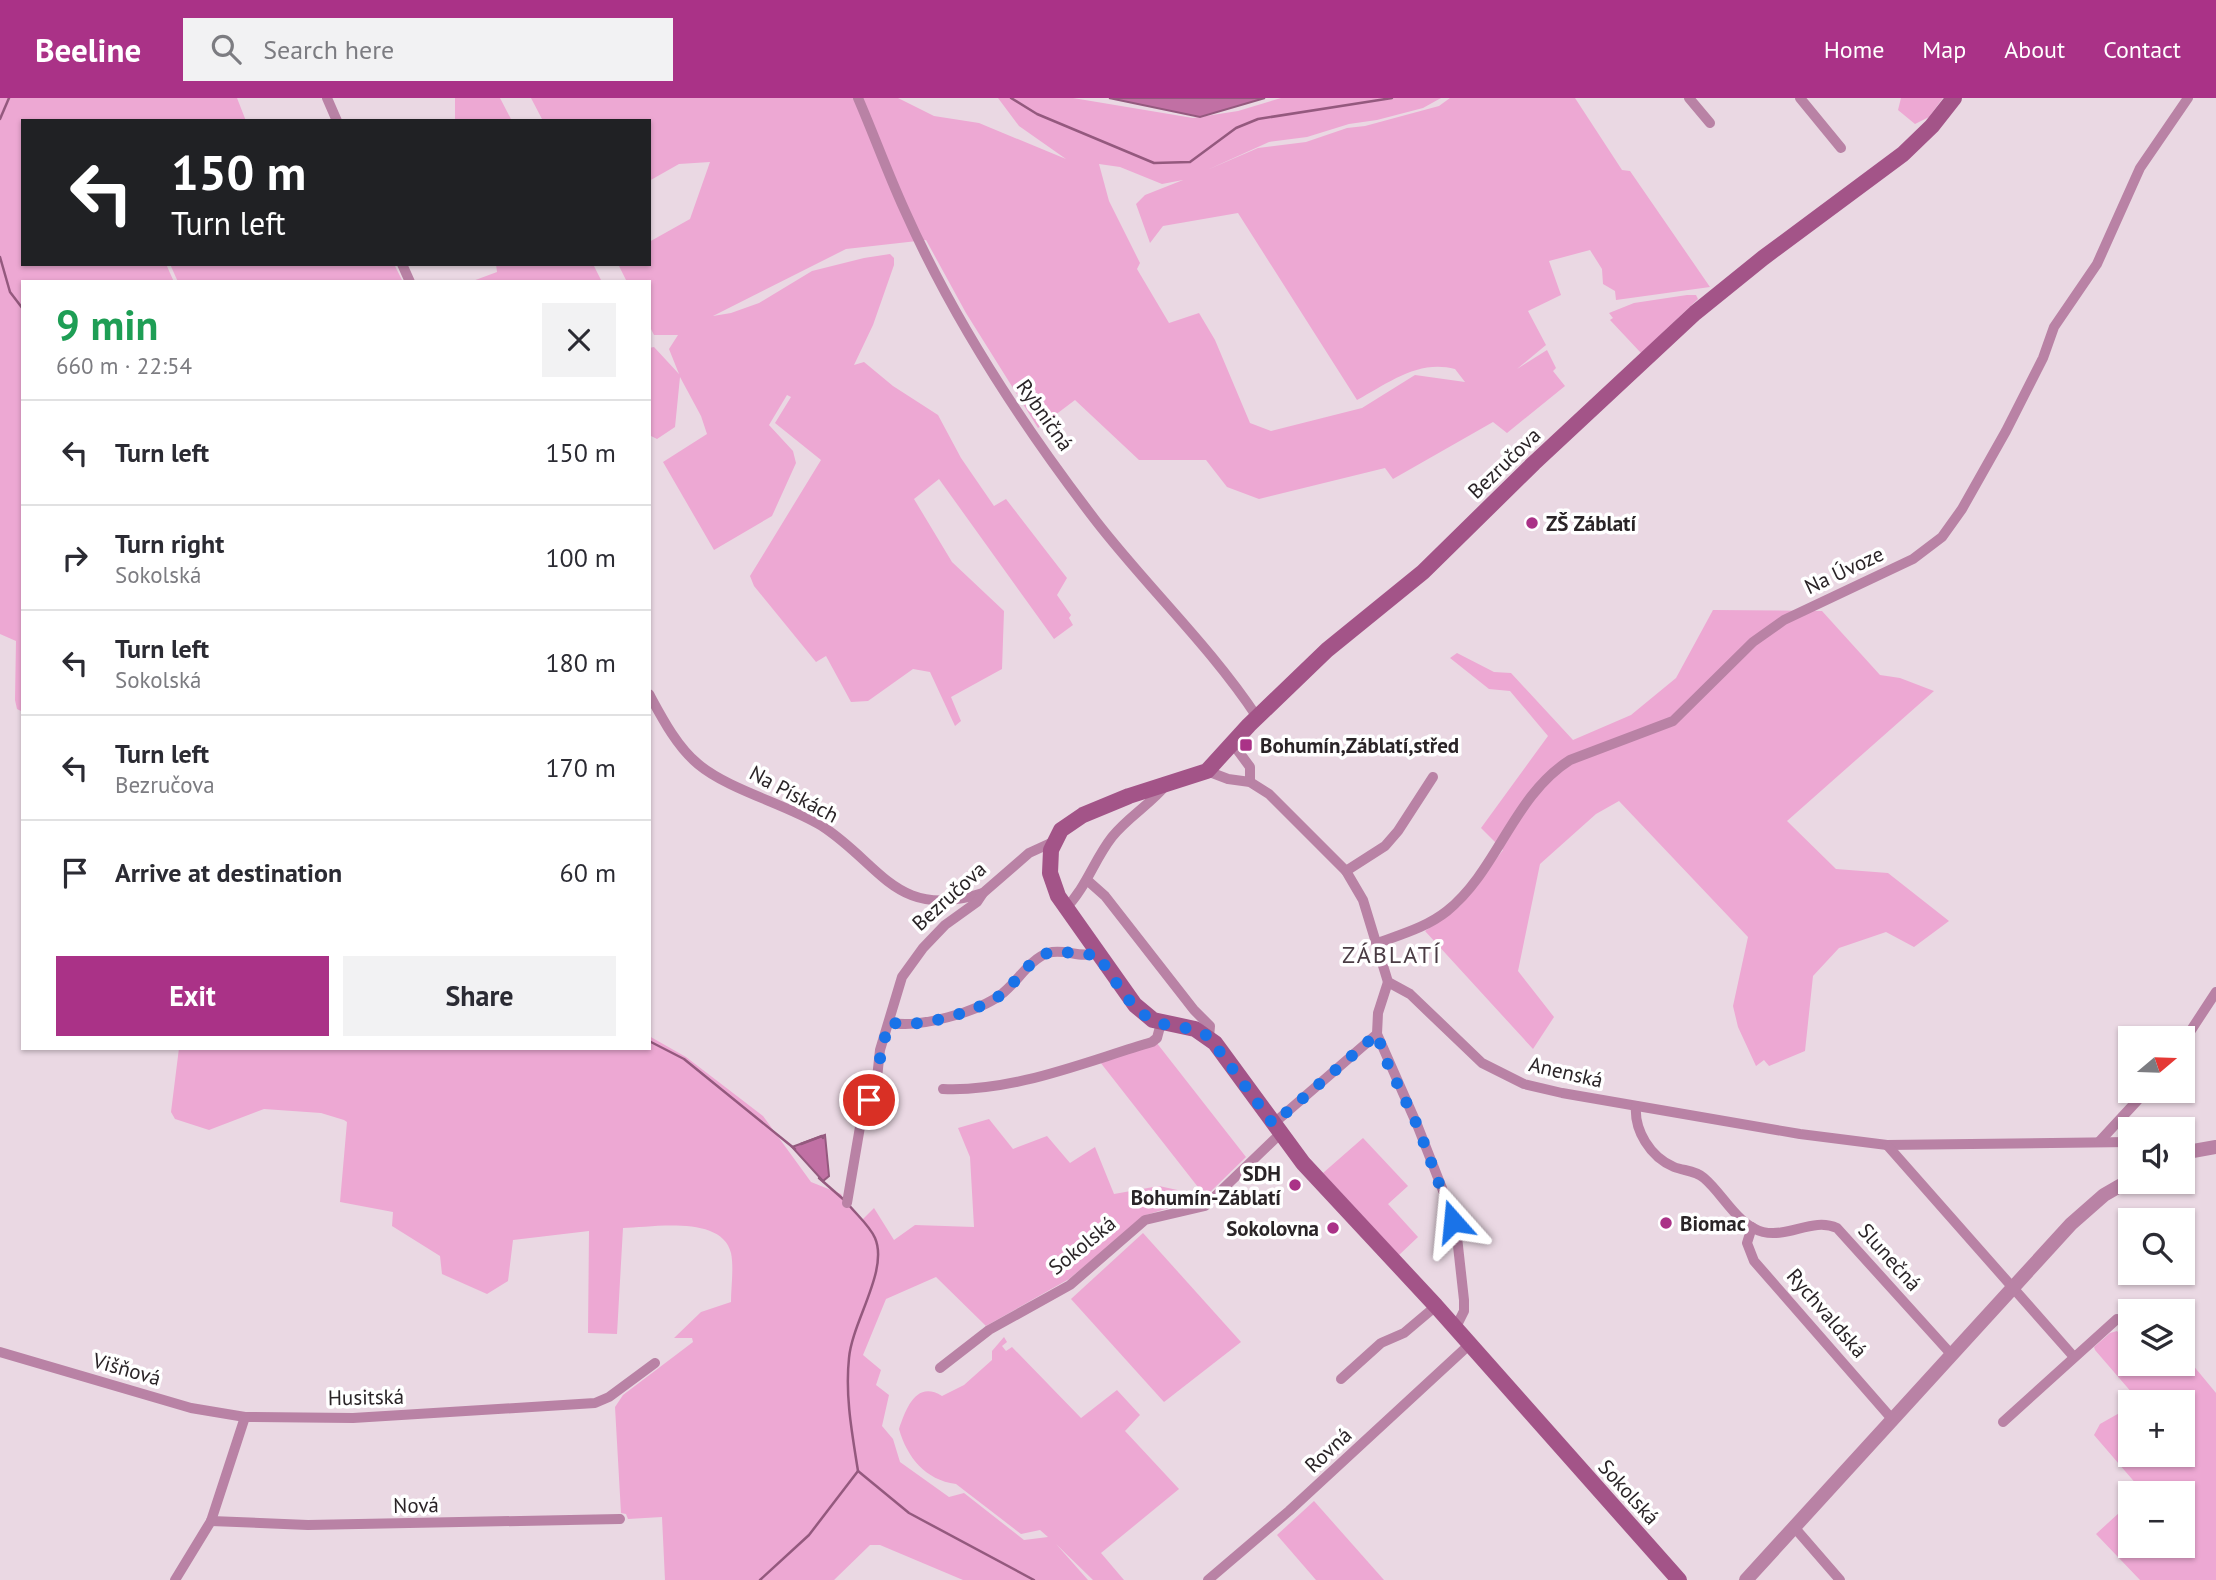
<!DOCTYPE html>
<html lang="en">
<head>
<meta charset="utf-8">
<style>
	:root { --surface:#fff; --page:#f2f2f3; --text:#2b2b33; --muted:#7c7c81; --line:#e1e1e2; --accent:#aa3287 }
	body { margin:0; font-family:"PT Sans",sans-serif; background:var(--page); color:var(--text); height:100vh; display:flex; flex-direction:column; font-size:26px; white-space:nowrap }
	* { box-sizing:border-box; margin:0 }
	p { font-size:23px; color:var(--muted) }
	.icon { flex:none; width:38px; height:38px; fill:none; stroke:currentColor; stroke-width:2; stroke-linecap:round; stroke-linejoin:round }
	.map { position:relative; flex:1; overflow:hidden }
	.side { position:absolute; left:21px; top:182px; width:630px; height:770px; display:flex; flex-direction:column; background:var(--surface); border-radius:0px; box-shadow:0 2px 5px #0004 }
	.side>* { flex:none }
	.top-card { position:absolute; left:21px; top:21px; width:630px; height:147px; border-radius:0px; box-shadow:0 2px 5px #0004; background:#202124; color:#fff; overflow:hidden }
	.needle { width:46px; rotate:71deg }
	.fabs { position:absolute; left:2118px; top:928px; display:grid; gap:14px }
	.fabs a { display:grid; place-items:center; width:77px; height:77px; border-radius:0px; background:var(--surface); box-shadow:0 2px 5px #0004; font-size:35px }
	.pin { position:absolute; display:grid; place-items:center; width:60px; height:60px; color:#fff; margin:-30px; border:4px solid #fff; border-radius:50%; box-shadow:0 2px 7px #0007 }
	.me { position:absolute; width:77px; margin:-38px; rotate:342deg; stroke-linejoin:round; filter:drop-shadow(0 0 5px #0008) }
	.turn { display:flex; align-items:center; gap:24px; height:147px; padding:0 35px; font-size:32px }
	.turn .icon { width:91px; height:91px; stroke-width:2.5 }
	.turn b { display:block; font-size:49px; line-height:60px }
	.round { display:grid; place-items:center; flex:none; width:74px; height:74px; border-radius:0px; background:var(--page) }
	.summary { display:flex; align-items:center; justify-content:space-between; height:119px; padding:0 35px }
	h1 { font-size:42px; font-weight:700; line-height:52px; color:#1e9e55 }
	.action { display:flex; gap:14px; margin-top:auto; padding:14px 35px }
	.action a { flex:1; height:80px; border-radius:0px; background:var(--accent); color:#fff; font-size:28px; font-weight:700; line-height:80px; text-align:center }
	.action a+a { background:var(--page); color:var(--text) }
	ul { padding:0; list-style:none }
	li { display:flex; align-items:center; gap:21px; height:105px; padding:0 35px; border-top:2px solid var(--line) }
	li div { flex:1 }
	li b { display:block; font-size:26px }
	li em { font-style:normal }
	header { display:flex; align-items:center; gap:42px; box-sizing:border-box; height:98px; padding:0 35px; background:var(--accent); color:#fff }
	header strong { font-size:33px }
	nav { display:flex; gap:38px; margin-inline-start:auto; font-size:24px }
	.search { width:490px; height:63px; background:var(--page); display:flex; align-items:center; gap:18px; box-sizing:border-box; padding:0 24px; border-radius:0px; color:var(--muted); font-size:26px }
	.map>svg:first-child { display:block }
</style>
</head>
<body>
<header>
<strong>Beeline</strong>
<div class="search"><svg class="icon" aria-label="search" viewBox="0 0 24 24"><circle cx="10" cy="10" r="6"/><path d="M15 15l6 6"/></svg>Search here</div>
<nav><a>Home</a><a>Map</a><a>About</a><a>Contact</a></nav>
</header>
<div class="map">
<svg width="2216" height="1482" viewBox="0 0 2216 1482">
	<rect width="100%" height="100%" fill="#ead8e3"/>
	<g fill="#eda8d3" fill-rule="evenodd">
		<path d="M0 0H237L246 23H23V166H166L174 184H23V614L17 611 15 602 16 543 0 536Z"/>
		<path d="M455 0H500L512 23H455Z"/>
		<path d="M531 0H898L934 18 979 25 1066 61 1019 28 998 0H1073L1193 20 1238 13 1281 0H1441L1423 10 1377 22 1349 26 1307 39 1269 44 1207 72 1258 50 1306 44 1347 30 1365 28 1439 8 1450 0H1575L1622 72 1630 73 1710 189 1616 202 1615 193 1603 186 1602 171 1590 152 1549 163 1561 197 1528 213 1546 247 1517 271 1547 252 1556 270 1553 273 1565 288 1507 335 1493 324 1393 381 1385 370 1259 401 1227 389 1206 362H1139L1075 302 1038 330 966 215 926 142 846 151 713 218 731 215 759 205 812 173 864 160 890 156 894 160V167L873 227 854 267 864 264 893 288 938 317 961 360 994 408 1006 401 1067 480 1057 497 1071 517 1069 520 1073 527 1054 541 939 381 914 401 952 464 1004 513 1002 571 951 599 961 623 955 628 930 574 913 571 868 603 851 604 826 558 816 564 754 488 750 478 821 362 775 325 791 299 787 297 769 327 793 353 796 365 772 418 714 452 663 364 707 336 701 318 680 279 675 329 657 341 649 337V250L654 249 679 276 669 251 678 237H654L649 227V184H627L618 166H649V144L690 121 710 64 679 66 649 83V23H543ZM1099 66 1120 69 1162 86 1183 82 1145 97 1136 106 1150 145 1163 128 1238 115 1357 302C1388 285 1419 261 1455 271L1465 284 1415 277 1362 310 1271 333 1250 325 1215 242 1199 215 1169 225 1137 171 1140 165 1109 103Z"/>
		<path d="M1901 0H1943L1929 19 1915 26 1898 12Z"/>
		<path d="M170 166H394L403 184H178Z"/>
		<path d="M496 166H593L602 184H470L497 174Z"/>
		<path d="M1687 197H1696L1698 201 1641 255 1610 222 1613 220 1609 215 1634 205Z"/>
		<path d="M1713 512 1822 513 1880 577 1900 580 1934 593 1787 723 1836 771 1888 775 1949 823 1914 849 1886 834 1839 850 1813 878 1805 953 1769 968 1764 962 1756 968 1738 929 1733 908 1748 839 1619 703 1596 716 1540 766 1518 873 1554 919 1533 951 1425 833 1460 808 1503 752 1481 730 1548 638 1510 593 1489 591 1450 560 1457 555 1494 574 1511 575 1573 642 1631 617 1676 580Z"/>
		<path d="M649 938 686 959 763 1018 811 1084 841 1096 845 1104 862 1122 874 1110 894 1142 915 1127 974 1129 970 1059 958 1030 989 1021 1013 1051 1047 1038 1070 1065 1095 1049 1114 1096 1159 1088 1205 1098 1100 964 1156 944 1246 1059 1205 1099 1146 1117 1069 1181 986 1228 936 1179 886 1201 863 1257 881 1272 876 1287 889 1297 882 1328 893 1341 900 1364 949 1399 964 1395 1024 1442 1048 1439 1040 1432 1021 1436 956 1386C925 1382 907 1359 899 1331 906 1311 916 1282 942 1298L964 1287 992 1262V1253L1004 1239 1007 1244 1002 1248 1006 1253 1012 1249 1081 1320 1117 1292 1140 1317 1125 1333 1179 1391 1101 1455 1124 1482H1093L1056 1446 1088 1482H963L880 1447H870L834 1482H665L662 1419 628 1421 626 1416 621 1415 615 1309 623 1297 693 1244 692 1240H674L701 1214 731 1204C731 1189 734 1170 731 1155 722 1117 653 1129 623 1130L617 1236 588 1235 589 1133 513 1142 508 1183 487 1196 442 1176 440 1158 392 1128 393 1114 340 1104 347 1024 344 1022 321 1015 264 1011 209 1032 175 1021 171 1014 179 950H649Z"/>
		<path d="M1363 1040 1408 1088 1388 1106 1418 1139 1399 1157 1323 1075Z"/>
		<path d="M1143 1135 1241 1244 1164 1304 1071 1201Z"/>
		<path d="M2117 1233 2130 1247V1265H2144L2154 1274 2172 1265H2182V1261L2187 1260 2216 1295V1482H2140L2096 1436 2120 1414 2130 1425V1447H2149L2157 1456 2167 1447H2182V1395H2144L2094 1337 2100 1326 2130 1309V1356H2182V1304H2133V1296L2095 1252 2094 1249 2110 1235Z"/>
		<path d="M1314 1403 1384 1482H1316L1277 1437Z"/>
	</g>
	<g fill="#c170a4" stroke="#94597e" stroke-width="2">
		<path d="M1109 0H1265L1200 19Z"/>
		<path d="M825 1037 829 1078 823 1083 792 1049Z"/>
	</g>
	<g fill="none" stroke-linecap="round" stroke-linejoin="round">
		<g stroke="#94597e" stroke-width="2.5">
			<path d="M1011 0 1037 16 1154 65 1190 64 1236 30 1258 21 1392 0"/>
			<path d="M0 21 9 0"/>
			<path d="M0 159 10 194 23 211"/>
			<path d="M649 943 684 961 795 1051"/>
			<path d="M801 1046 822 1038 823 1040"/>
			<path d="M819 1080 843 1101"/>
			<path d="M848 1106C856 1116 870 1128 875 1140 889 1172 852 1224 849 1260 845 1298 852 1335 858 1373L909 1415 1034 1482"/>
			<path d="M760 1482 809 1437 858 1373"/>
		</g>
		<g stroke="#b982a5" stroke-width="10">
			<path d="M327 0 337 23"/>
			<path d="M858 0C874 37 888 76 905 113 954 223 1023 328 1096 423 1148 490 1210 548 1257 619"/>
			<path d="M1689 0 1710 25"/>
			<path d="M1800 0 1841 50"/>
			<path d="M402 166 410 184"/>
			<path d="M649 596C662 620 677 649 698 666 729 692 786 706 822 728 882 767 896 823 983 795"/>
			<path d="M1233 646 1250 669V684"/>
			<path d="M1207 673 1228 681 1250 684 1269 696 1346 773 1363 802 1388 884 1410 896 1482 965 1524 986 1562 995 1800 1036 1887 1047 2130 1044"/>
			<path d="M1346 773 1385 748 1398 733 1433 679"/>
			<path d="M1087 782 1105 798 1194 912 1210 928 1209 939"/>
			<path d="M1065 811C1086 790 1094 762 1112 739 1128 719 1151 706 1167 686"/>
			<path d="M1378 845C1402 836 1427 829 1447 813 1498 772 1513 698 1570 662L1673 623 1753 544 1784 522 1913 461 1942 439 1962 411 2006 333 2043 260 2054 229 2097 166 2140 70 2188 0"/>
			<path d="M1388 884 1378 915 1377 936 1418 1029 1449 1108 1457 1139 1464 1202V1213L1456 1229"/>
			<path d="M889 924C915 932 982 913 1003 895 1018 883 1030 861 1048 855 1065 850 1080 861 1096 855"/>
			<path d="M2182 946 2216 894"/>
			<path d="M943 991C1014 994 1084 964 1152 944L1157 940 1161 925"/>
			<path d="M1636 1008C1634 1032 1650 1059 1674 1069 1684 1073 1695 1072 1704 1080 1723 1096 1738 1128 1763 1134 1789 1140 1813 1119 1837 1130L1951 1256"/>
			<path d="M1273 1026 1377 936"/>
			<path d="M2099 1044 2147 992"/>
			<path d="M1887 1047 2074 1259"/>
			<path d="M847 1105 861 1023 877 980 880 952 902 879 923 850 945 827 977 804 983 795 1029 755 1053 744"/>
			<path d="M1752 1129 1747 1145 1754 1163 1892 1321"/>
			<path d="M0 1254 191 1310 245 1319 353 1320 595 1305 609 1299 655 1265"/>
			<path d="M940 1270 989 1232 1070 1187 1145 1122 1205 1108 1280 1036"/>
			<path d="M1341 1281 1381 1245 1404 1235 1436 1208"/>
			<path d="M2003 1324 2117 1221"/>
			<path d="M211 1423 308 1427 620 1421"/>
			<path d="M1794 1429 1840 1482"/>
			<path d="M175 1482 211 1423 245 1319"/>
			<path d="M1208 1482 1289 1413 1470 1246"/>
		</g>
		<g stroke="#b982a5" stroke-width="14">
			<path d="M2182 1055 2216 1049"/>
			<path d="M1746 1482 2071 1126 2104 1097 2130 1082"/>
		</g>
		<path stroke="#a35488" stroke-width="16" d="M1679 1482 1436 1208 1303 1065 1215 945 1195 931 1153 922 1135 907 1058 798 1050 775 1051 752 1061 732 1083 717 1129 698 1207 673 1249 627 1327 552 1423 474 1534 365 1695 215 1763 160 1903 56 1932 28 1954 0"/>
	</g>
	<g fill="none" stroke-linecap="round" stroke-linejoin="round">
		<path stroke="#1a73e8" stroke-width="12" stroke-dasharray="0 21.6" d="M869 1002C879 976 880 950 890 924 915 932 982 913 1003 895 1017 883 1030 861 1048 855 1065 850 1080 861 1096 855 1113 877 1130 914 1157 924 1175 931 1192 927 1209 939L1273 1026 1377 936 1385 960 1418 1029 1453 1123"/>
	</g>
	<g fill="#aa3287" stroke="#fff" stroke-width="2.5">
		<circle cx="1532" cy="425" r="7"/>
		<rect x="1239" y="640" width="14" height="14" rx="3.5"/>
		<circle cx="1295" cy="1087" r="7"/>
		<circle cx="1666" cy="1125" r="7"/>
		<circle cx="1333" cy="1130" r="7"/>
	</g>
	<g text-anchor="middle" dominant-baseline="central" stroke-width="7" stroke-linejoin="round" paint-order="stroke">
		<g font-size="21" fill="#2a2427" stroke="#fff">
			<text transform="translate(1045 317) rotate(55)">Rybničná</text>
			<text transform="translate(1504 365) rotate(-44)">Bezručova</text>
			<text transform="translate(1844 472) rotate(-25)">Na Úvoze</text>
			<text transform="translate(794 696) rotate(28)">Na Pískách</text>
			<text transform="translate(949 798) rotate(-42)">Bezručova</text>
			<text transform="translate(1566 974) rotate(13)">Anenská</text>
			<text transform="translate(1082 1147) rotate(-39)">Sokolská</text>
			<text transform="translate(1890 1159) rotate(48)">Slunečná</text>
			<text transform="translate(1827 1215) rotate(49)">Rychvaldská</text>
			<text transform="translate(127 1271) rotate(16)">Višňová</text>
			<text transform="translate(366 1299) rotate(-1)">Husitská</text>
			<text transform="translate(1328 1352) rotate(-43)">Rovná</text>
			<text transform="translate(1629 1394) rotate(48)">Sokolská</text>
			<text transform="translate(416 1407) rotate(-1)">Nová</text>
		</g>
		<g font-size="21" font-weight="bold" fill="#2a2427" stroke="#fff" text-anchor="start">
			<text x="1546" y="425">ZŠ Záblatí</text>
			<text x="1260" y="647">Bohumín,Záblatí,střed</text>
			<text x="1281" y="1075" text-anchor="end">SDH<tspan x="1281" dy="24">Bohumín-Záblatí</tspan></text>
			<text x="1680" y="1125">Biomac</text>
			<text x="1319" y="1130" text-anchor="end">Sokolovna</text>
		</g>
		<g font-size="24" letter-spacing="2" fill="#4a3c44" stroke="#fff">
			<text x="1392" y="856">ZÁBLATÍ</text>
		</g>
	</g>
</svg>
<div class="fabs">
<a><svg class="needle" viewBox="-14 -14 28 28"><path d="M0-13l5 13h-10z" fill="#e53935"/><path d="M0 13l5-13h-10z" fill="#7c7c81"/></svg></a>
<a><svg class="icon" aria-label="sound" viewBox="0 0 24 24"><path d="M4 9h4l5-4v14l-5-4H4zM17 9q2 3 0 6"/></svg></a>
<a><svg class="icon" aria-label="search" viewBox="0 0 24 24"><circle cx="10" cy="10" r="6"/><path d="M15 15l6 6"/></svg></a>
<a><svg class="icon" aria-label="layers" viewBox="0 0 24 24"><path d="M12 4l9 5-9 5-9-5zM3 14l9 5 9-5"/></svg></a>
<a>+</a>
<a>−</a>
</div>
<div class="pin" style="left:869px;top:1002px;background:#d93025"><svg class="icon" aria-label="arrive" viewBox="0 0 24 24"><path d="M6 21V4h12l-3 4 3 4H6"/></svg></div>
<svg class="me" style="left:1453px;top:1123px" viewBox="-20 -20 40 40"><path d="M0-17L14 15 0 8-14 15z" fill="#1a73e8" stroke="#fff" stroke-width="4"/></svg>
<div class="top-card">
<div class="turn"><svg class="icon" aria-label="left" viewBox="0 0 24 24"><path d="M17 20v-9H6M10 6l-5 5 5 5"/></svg><div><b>150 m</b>Turn left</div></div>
</div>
<section class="side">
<div class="summary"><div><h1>9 min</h1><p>660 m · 22:54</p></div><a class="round"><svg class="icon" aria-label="close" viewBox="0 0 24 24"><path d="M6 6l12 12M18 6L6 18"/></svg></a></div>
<ul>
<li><svg class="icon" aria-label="left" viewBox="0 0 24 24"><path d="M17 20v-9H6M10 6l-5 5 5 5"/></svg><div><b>Turn left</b></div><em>150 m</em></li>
<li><svg class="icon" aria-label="right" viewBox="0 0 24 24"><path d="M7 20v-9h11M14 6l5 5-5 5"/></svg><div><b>Turn right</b><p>Sokolská</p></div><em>100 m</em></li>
<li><svg class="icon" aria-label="left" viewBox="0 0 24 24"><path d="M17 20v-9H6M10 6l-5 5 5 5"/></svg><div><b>Turn left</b><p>Sokolská</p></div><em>180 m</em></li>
<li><svg class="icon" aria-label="left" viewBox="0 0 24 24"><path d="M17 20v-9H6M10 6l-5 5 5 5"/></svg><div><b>Turn left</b><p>Bezručova</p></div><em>170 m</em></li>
<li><svg class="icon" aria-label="arrive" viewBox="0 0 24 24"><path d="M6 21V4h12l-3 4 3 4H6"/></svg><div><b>Arrive at destination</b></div><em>60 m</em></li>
</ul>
<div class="action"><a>Exit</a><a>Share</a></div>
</section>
</div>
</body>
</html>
